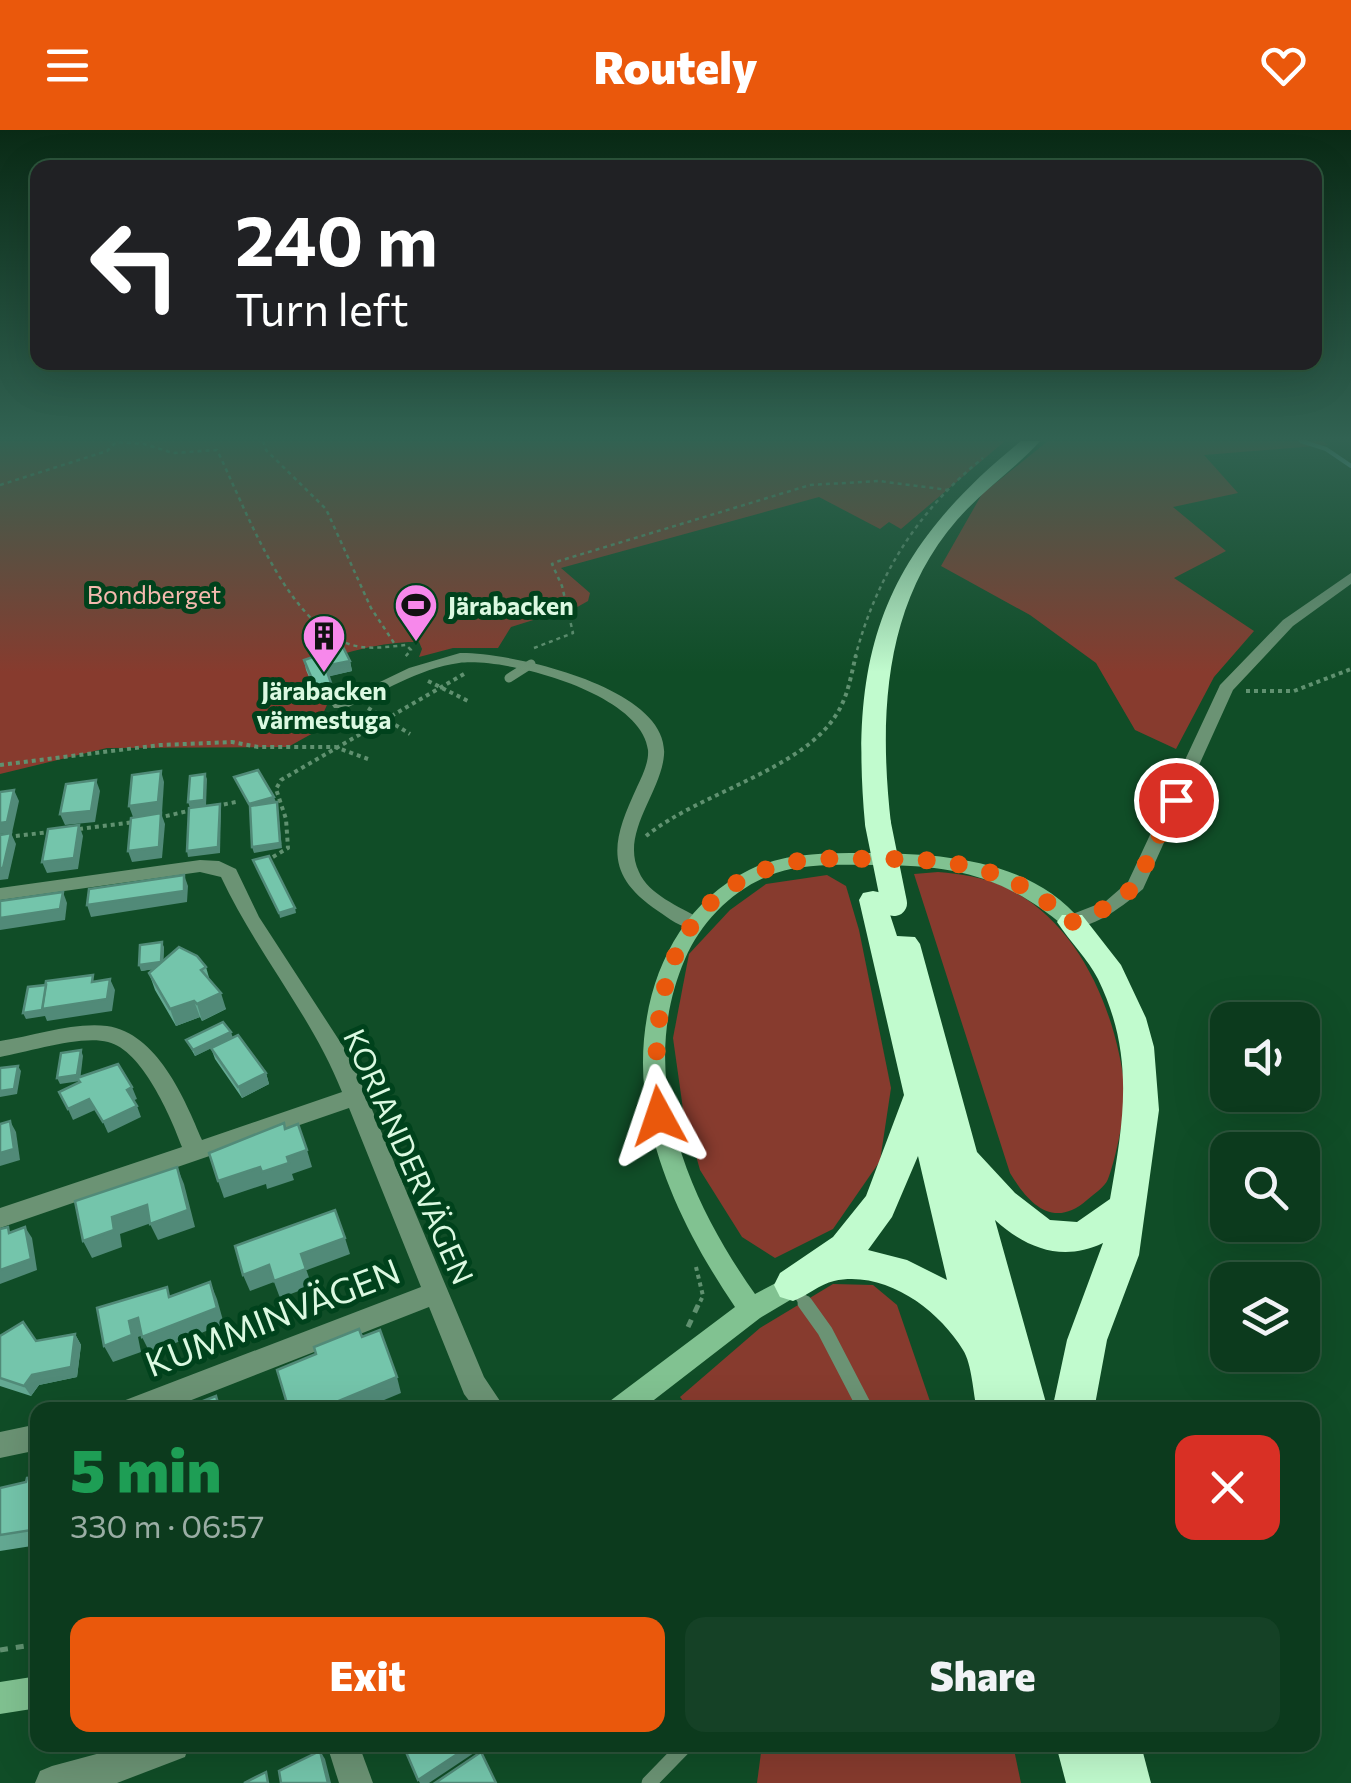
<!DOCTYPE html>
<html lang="en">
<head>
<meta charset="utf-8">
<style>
	:root { --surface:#0c3a1d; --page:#154126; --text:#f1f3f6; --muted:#9aada4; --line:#2c543b; --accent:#ea580c }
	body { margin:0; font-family:Commissioner,sans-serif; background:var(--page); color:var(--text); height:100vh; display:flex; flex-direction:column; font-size:38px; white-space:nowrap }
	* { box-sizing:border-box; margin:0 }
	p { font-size:32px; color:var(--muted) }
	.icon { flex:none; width:55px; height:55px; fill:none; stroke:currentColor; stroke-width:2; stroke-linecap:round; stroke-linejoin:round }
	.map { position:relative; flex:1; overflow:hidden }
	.sheet { position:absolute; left:30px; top:1272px; width:1290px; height:350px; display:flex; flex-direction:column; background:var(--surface); border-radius:20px; box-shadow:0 10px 40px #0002,0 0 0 2px var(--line) }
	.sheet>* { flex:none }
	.hud { position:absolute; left:30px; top:30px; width:1292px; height:210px; border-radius:20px; box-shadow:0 10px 40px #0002,0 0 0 2px var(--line); background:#202124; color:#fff; overflow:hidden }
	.controls { position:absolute; left:1210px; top:872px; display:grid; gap:20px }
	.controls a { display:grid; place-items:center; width:110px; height:110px; border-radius:20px; background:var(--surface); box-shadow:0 10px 40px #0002,0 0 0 2px var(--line); font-size:50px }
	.pin { position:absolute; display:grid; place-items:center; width:85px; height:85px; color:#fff; margin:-42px; border:5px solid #fff; border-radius:50%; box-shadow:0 2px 10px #0007 }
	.me { position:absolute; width:110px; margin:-55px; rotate:355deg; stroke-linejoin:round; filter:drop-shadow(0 0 8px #0008) }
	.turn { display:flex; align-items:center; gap:35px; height:210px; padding:0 40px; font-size:45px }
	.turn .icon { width:130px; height:130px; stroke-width:2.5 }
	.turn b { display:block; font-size:70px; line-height:85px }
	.round { display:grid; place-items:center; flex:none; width:105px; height:105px; border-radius:20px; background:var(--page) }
	.head { display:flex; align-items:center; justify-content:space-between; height:170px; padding:0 40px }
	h1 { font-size:60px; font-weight:800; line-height:75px; color:#1e9e55 }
	.cta { display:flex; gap:20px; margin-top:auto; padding:20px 40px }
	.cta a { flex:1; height:115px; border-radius:20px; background:var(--accent); color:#fff; font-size:40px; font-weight:800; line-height:115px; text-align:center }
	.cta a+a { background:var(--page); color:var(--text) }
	header { display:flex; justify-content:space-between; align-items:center; height:130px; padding:0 40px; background:var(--accent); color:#fff; font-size:45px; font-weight:800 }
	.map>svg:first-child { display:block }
</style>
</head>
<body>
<header><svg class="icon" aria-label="menu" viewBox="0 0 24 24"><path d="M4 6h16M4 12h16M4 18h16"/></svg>Routely<svg class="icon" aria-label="heart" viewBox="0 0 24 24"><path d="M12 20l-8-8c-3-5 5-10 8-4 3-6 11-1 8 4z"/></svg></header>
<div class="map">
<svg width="1351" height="1653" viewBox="0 0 1351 1653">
	<rect width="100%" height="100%" fill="#104d27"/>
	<g fill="#873b2e">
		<path d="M0 311H1005L901 399 889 392 880 399 819 367 561 438 590 463 588 471 572 480H549L543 487 511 497 498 518H453L419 527 422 519 419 512C387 511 347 521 318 533L330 568 315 602 288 617 107 618 0 644Z"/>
		<path d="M1048 311H1323L1328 315 1204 325 1238 363 1173 377 1226 421 1174 448 1254 501 1214 547 1176 619 1135 600 1096 533 1030 485 941 436 982 364Z"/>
		<path d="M938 742C961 744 983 747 1005 757 1080 792 1116 882 1125 959 1127 976 1115 1032 1108 1049 1105 1057 1094 1064 1087 1070 1053 1100 1028 1073 1010 1043L914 744Z"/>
		<path d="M827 745 846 756 859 800 891 958 880 1031 833 1099 775 1128 742 1107 700 1040 683 979 673 908 689 824 730 780 766 754Z"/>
		<path d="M833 1154 873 1155 897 1175 933 1280H690L680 1267 760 1198Z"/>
		<path d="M762 1615H1013L1021 1653H757Z"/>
	</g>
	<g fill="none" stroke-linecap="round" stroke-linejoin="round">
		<path stroke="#65adb0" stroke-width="4" d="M1301 311 1326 319 1351 336"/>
		<g stroke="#609170" stroke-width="2.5" stroke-dasharray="4 4" stroke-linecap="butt">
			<path d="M263 311 266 320 326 379 371 478 396 516"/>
			<path d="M0 355 107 321 116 312 144 314 173 323 217 320C245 377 283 485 344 512 363 521 386 517 406 515L411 520 405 527"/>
			<path d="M534 518 573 503 562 456 552 434 559 431 810 355 879 351 948 360"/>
			<path d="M855 528C876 447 918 380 983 328"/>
		</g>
		<g stroke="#609170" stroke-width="4" stroke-dasharray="4 4" stroke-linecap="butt">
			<path d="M428 551 468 571"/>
			<path d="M1246 561H1294L1351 539"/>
			<path d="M368 578 410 604"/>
			<path d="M0 635 160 615 232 612 258 617H335L368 629"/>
			<path d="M216 676 236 672"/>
			<path d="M158 688 192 680"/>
			<path d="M79 699 134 692"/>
			<path d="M646 706C699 663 802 640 836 585 848 567 851 545 856 525"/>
			<path d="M0 708 49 702"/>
			<path d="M266 731 288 718 286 689 276 659 281 650 464 544"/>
			<path d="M696 1137 703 1166 698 1176"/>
		</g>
		<g stroke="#609170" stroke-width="5" stroke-dasharray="8 8" stroke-linecap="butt">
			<path d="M688 1197 699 1173"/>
			<path d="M0 1520 38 1514"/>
		</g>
		<path stroke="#6b9374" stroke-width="9" d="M509 548 531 534"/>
		<path stroke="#6b9374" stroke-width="11" d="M796 1160 807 1176"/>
		<g stroke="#6b9374" stroke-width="15">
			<path d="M805 1173 825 1201 866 1280"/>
			<path d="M649 1653 686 1615"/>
		</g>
		<g fill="#6b9374" fill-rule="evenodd">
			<path d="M1351 443V454L1293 496 1233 560 1143 759C1123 776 1092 801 1065 797L1062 792 1065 787 1106 771 1128 752 1220 555 1283 490Z"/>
			<path d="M460 523C509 522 670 557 664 625 661 663 620 703 639 742 648 764 680 777 699 788L702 793 699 798C684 801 670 789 658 781 603 744 612 711 637 657 642 646 649 633 648 620 642 563 506 527 459 533 419 538 382 563 346 578H334L332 575 409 538Z"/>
			<path d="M200 730 219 731 236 739 259 787 350 927 484 1247 506 1280H476L464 1264 429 1177 166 1280H119L123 1271 421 1157 349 978 0 1098V1078L182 1017C171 987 142 920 108 912 80 905 29 922 0 927V911C34 906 73 892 107 896 157 903 185 969 202 1010L342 962C312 886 256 822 221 747L200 742 0 770V758Z"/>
			<path d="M38 1294V1320L0 1328V1302Z"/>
			<path d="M130 1615H189L185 1627 117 1653H35L40 1641 52 1636Z"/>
			<path d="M327 1615H359L373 1653H339Z"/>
		</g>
		<g fill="#81c291" fill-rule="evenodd">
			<path d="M862 723C936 723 1031 728 1082 792L1072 798 1065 797C1003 745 953 735 875 735 842 735 807 733 776 743 735 757 702 790 685 829 635 945 687 1068 755 1164L793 1144 802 1147 806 1155 802 1163 760 1188 641 1280H606L610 1271 735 1177C697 1121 663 1057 649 990 629 897 658 785 749 740 784 723 825 723 862 723Z"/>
			<path d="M38 1546V1578L0 1584V1552Z"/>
		</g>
		<g fill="#c1fbce" fill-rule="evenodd">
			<path d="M1021 311H1040C1015 339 982 361 957 390 883 475 879 588 891 694L878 702 869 700 865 694C849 521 884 422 1021 311Z"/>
			<path d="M873 761 883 763 897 806 915 807 920 814 977 1022 1015 1063 1050 1090 1077 1092 1110 1069C1124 989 1135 925 1098 849 1088 829 1070 812 1057 792L1062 785H1082L1121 835 1146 888 1154 917 1159 980 1139 1125 1107 1210 1094 1280H1052L1067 1210 1103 1113C1063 1132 1027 1119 995 1090L1048 1280H977C973 1263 972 1234 963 1220 938 1179 885 1140 834 1151 820 1154 807 1166 793 1171L780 1167 774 1155 780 1143 833 1107 866 1066 904 965 859 770 863 763ZM918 1026 947 1150 907 1130 868 1120 892 1087Z"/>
			<path d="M1056 1615H1141L1151 1653H1066Z"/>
		</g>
		<path stroke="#c1fbce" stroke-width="26" d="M878 694 894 773"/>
	</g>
	<g fill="#64a993">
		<path d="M304 530 350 531 352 541 329 546 333 563 317 566 306 540Z"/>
		<path d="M162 812 164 818 163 830 206 837 210 851 226 879 202 891 200 887 176 896 155 860 149 843 153 839 141 841Z"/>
		<path d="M232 908 266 943 269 954 242 968 215 929 211 918 195 926 186 910Z"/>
		<path d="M75 1204 81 1215 77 1247 39 1255 31 1266 0 1256V1206L36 1211Z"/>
		<path d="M38 1347V1415L0 1421V1358L26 1352Z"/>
	</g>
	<g fill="#518a78">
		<path d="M350 531 352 541 327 547 325 536Z"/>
		<path d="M331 553 333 563 317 566 315 556Z"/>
		<path d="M161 641 164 652 162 683 133 687 129 676Z"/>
		<path d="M205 644 207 649 206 676 190 678 188 672Z"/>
		<path d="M96 650 100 661 95 692 65 695 60 684Z"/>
		<path d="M14 660 19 671 12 703 0 704V693Z"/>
		<path d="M274 667 276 672 251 680 249 674Z"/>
		<path d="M277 672 282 718 254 723 252 717Z"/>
		<path d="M220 674 221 680 220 723 188 727 187 721Z"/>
		<path d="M161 683 165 694 162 728 132 732 128 721Z"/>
		<path d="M79 695 83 706 78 739 47 743 42 732Z"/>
		<path d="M11 703 16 714 8 749 0 750V738Z"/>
		<path d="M184 745 188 756 187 772 91 787 87 775Z"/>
		<path d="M63 762 67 773 65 790 0 800V788Z"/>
		<path d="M295 778 296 783 280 788 279 783Z"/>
		<path d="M162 812 164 818 163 838 141 841 139 835Z"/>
		<path d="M110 849 115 860 112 881 47 891 45 886 26 889 23 883 52 860Z"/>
		<path d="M221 863 226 879 202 891 197 874Z"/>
		<path d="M194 871 200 887 176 896 170 879Z"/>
		<path d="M231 902 233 908 195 926 193 920Z"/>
		<path d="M81 920 83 926 80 951 60 954 57 948Z"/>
		<path d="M18 936 21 941 17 964 0 967V961Z"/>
		<path d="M266 943 269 954 242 968 238 957Z"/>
		<path d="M132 957 137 969 132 971 127 960Z"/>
		<path d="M89 969 95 980 73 990 68 979Z"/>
		<path d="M137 976 141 987 108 1003 103 992Z"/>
		<path d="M10 991 16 1002 20 1030 0 1036V1023Z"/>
		<path d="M307 1020 312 1037 292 1044 294 1050 267 1059 266 1054 224 1068 218 1051Z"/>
		<path d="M177 1037 184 1054 195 1097 158 1110 150 1094Z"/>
		<path d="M147 1075 154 1092 120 1104 122 1117 92 1128 83 1111 112 1087Z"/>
		<path d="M25 1097 32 1108 37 1140 0 1154V1140Z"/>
		<path d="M345 1108 350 1124 307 1140 301 1124Z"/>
		<path d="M269 1135 306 1139 312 1156 280 1168 274 1152 250 1161 243 1145Z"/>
		<path d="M210 1152 217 1169 224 1194 150 1223 142 1207Z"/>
		<path d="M138 1188 146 1204 138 1207 141 1222 113 1232 104 1216 129 1191Z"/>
		<path d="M75 1204 81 1215 77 1247 39 1255 31 1266 24 1256 32 1245Z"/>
		<path d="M397 1247 401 1263 360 1280H317Z"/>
		<path d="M471 1615H482L483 1617 429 1653H420L418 1650Z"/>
		<path d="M320 1621 325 1629 331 1653H328Z"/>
	</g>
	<g fill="#74c5ab" stroke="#518a78" stroke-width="2.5">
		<path d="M343 517 350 531 325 536 331 553 315 556 304 530Z"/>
		<path d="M258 640 274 667 249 674 234 647Z"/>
		<path d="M161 641 158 672 129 676 132 645Z"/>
		<path d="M205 644 204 670 188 672 190 646Z"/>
		<path d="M96 650 91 681 60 684 66 654Z"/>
		<path d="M14 660 7 692 0 693V662Z"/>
		<path d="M277 672 280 713 252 717 250 676Z"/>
		<path d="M220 674 218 717 187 721 189 678Z"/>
		<path d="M161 683 159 717 128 721 131 688Z"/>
		<path d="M79 695 74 728 42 732 48 699Z"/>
		<path d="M11 703 3 738H0V705Z"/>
		<path d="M269 726 295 778 279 783 253 730Z"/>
		<path d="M184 745V761L87 775 89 759Z"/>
		<path d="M63 762 60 779 0 788V771Z"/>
		<path d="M162 812 161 832 139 835 140 815Z"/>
		<path d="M179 817 197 826 206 837 201 840 221 863 197 874 194 871 170 879 149 843Z"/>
		<path d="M93 845 92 852 110 849 107 869 42 879 46 851Z"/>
		<path d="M46 855 42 880 23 883 28 857Z"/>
		<path d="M223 892 231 902 193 920 186 910Z"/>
		<path d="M238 905 266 943 238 957 211 918Z"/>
		<path d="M81 920 77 945 57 948 61 923Z"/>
		<path d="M118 934 132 957 127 960 137 976 103 992 89 969 68 979 59 962 80 952 77 948Z"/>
		<path d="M18 936 14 959 0 961V938Z"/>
		<path d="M10 991 14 1019 0 1023V994Z"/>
		<path d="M284 993 285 999 298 994 307 1020 287 1027 289 1033 262 1042 260 1037 218 1051 209 1023Z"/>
		<path d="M177 1037 188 1080 150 1094 147 1075 112 1087 114 1100 83 1111 75 1071Z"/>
		<path d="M335 1080 345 1108 301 1124 306 1139 274 1151 269 1135 243 1145 235 1116Z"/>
		<path d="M8 1097 9 1103 25 1097 31 1129 0 1140V1099Z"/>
		<path d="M210 1152 217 1178 142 1207 138 1188 129 1191 132 1205 104 1216 97 1178 167 1157 169 1167Z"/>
		<path d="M23 1192 36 1211 75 1204 71 1237 32 1245 24 1256 0 1248V1206Z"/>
		<path d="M359 1199 362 1207 380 1200 397 1247 317 1280H289L277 1240 316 1224 314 1217Z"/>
		<path d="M216 1266 220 1280H180Z"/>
		<path d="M38 1347V1399L0 1405V1358L26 1352 27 1348Z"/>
		<path d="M403 1615H471L418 1650Z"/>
		<path d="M320 1621 328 1653H281L279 1641Z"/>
		<path d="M481 1622 496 1653H435Z"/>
		<path d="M266 1642 268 1653H244Z"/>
	</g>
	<linearGradient id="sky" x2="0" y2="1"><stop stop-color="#092a15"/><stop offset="0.57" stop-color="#316252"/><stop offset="1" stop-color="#316252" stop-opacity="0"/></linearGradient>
	<rect width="1351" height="542" fill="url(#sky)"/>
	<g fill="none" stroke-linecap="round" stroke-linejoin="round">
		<path stroke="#ea580c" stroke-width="18" stroke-dasharray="0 32.4" d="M659 986C648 874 668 753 799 731 824 727 850 729 876 729 956 728 1010 737 1072 792L1113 775 1136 755 1176 670"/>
	</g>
	<defs>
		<g id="stadium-pin" transform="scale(2.25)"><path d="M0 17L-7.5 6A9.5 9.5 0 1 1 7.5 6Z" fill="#f788eb" stroke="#00421c"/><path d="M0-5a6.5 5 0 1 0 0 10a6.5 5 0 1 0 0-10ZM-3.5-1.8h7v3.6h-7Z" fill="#111"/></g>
		<g id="building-pin" transform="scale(2.25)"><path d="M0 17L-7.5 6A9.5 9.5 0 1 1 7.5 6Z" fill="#f788eb" stroke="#00421c"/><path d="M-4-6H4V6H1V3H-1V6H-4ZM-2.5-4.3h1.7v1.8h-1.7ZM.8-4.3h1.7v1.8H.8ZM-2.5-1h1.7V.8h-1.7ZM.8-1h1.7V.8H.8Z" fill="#111"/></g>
	</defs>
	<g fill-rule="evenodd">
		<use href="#stadium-pin" x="416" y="475"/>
		<use href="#building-pin" x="324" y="506"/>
	</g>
	<g text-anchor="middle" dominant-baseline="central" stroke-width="10" stroke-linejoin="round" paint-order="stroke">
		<g font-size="25" fill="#f4baaf" stroke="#00421c">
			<text x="154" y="464">Bondberget</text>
		</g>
		<g font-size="25" font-weight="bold" fill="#dbf9e1" stroke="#00421c" text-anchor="start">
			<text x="448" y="475">Järabacken</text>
			<text x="324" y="560" text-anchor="middle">Järabacken<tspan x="324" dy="29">värmestuga</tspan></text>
		</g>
		<g font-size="30" fill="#dbf9e1" stroke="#00421c">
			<text transform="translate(410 1026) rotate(66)">KORIANDERVÄGEN</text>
		</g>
		<g font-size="35" fill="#dbf9e1" stroke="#00421c">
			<text transform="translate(272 1186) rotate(-21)">KUMMINVÄGEN</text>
		</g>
	</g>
</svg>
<div class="controls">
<a><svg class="icon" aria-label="sound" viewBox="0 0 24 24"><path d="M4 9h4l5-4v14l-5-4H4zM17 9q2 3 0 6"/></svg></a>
<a><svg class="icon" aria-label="search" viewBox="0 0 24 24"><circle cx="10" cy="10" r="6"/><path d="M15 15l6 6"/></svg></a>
<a><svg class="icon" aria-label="layers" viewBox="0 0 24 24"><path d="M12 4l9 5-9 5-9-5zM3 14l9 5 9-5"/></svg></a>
</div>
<div class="pin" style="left:1176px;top:670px;background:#d93025"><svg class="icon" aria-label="arrive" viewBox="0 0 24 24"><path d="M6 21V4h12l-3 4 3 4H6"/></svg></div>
<svg class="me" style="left:659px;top:986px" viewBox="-20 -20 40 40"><path d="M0-17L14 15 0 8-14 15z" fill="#ea580c" stroke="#fff" stroke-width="4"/></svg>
<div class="hud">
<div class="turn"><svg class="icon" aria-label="left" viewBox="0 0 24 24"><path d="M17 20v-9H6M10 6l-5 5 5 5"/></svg><div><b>240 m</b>Turn left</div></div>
</div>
<section class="sheet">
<div class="head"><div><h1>5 min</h1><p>330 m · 06:57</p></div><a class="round" style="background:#d93025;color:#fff"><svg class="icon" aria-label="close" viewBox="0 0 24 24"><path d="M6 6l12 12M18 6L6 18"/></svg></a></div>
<div class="cta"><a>Exit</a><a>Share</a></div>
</section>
</div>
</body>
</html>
